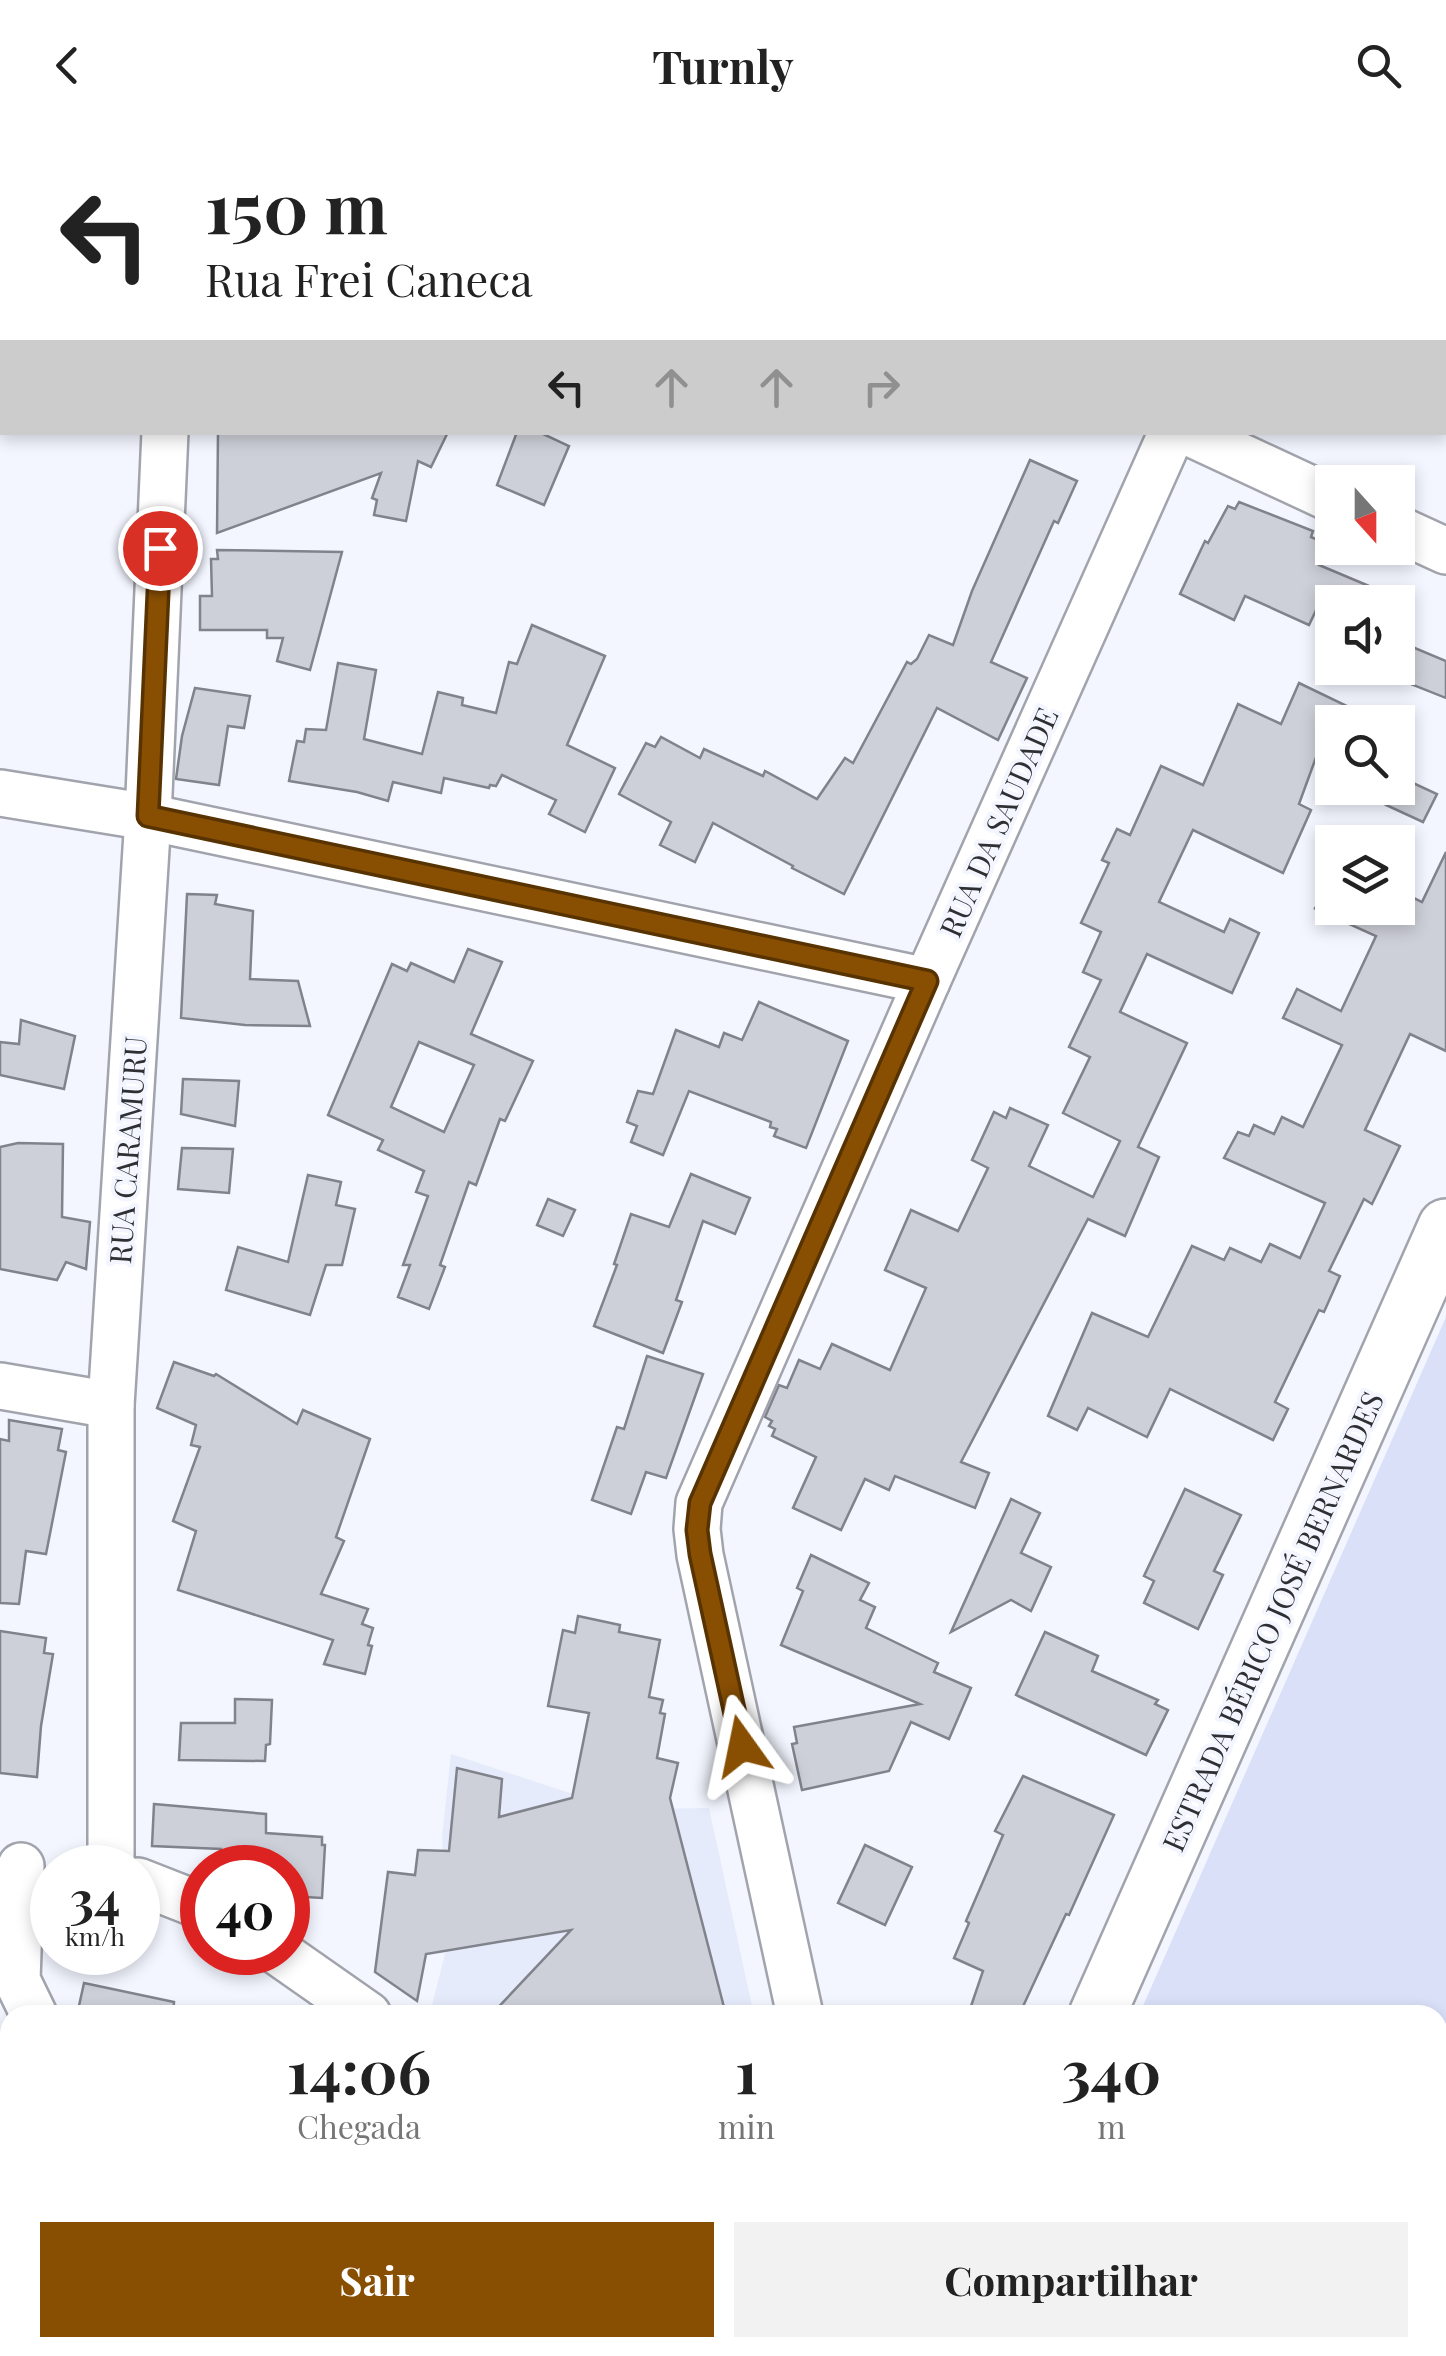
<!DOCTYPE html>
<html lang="pt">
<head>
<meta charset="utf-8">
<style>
	:root { --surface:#fff; --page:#f2f2f2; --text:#222; --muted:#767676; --accent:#884f03 }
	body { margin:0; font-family:"Playfair Display",serif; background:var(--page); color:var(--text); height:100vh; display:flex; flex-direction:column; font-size:38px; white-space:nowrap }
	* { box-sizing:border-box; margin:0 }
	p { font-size:32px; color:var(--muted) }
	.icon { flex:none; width:55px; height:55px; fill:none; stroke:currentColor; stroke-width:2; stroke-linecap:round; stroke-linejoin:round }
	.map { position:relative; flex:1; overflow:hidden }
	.sheet { position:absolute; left:0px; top:1875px; width:1448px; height:352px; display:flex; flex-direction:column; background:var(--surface); border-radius:30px 30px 0 0; box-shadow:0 5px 15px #0003 }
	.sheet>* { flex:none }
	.guide { position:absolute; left:0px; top:0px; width:1448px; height:305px; box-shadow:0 5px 15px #0003; background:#fff; color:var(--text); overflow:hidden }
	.needle { width:65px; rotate:159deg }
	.fabs { position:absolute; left:1315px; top:335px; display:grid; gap:20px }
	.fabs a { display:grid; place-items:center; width:100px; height:100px; border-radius:0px; background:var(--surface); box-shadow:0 5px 15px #0003; font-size:50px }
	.speed { position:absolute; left:30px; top:1715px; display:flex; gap:20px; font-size:50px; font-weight:700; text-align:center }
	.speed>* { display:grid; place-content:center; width:130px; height:130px; border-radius:50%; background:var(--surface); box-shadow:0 5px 15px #0003; line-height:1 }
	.speed small { font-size:25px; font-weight:400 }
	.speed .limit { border:15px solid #d22; background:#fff; color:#111 }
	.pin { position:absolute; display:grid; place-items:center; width:85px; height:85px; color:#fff; margin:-42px; border:5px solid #fff; border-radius:50%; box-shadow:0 2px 10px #0007 }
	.me { position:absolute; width:110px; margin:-55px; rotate:348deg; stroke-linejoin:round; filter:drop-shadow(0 0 8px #0008) }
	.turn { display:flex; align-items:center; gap:35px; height:210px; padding:0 40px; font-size:45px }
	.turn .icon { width:130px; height:130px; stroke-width:2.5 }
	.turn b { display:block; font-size:70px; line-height:85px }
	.lanes { display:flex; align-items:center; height:95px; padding:0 40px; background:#0003; justify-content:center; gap:50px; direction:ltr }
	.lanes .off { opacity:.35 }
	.eta { display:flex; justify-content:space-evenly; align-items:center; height:170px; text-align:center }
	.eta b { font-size:60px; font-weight:700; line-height:70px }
	.button { display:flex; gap:20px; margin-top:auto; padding:20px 40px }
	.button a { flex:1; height:115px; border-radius:0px; background:var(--accent); color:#fff; font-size:40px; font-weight:700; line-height:115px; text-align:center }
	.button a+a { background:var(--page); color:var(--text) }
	header { display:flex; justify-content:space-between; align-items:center; height:130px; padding:0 40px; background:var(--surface); font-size:45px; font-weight:700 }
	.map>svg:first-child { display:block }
</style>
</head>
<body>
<header><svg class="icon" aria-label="back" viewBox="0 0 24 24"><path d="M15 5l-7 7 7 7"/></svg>Turnly<svg class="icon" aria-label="search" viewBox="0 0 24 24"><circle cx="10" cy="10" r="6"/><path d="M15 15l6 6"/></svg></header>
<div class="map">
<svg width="1446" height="2226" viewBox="0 0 1446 2226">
	<rect width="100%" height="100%" fill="#f3f6ff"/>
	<g fill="#e6ebfb">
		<path d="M451 1624 619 1679 709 1678 754 1885H438L431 1879 449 1808 442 1707Z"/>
		<path d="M783 2218H934L932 2226H792Z"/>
	</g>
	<path fill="#d9e0f8" d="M1446 1187V2226H1004L1005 2218H1438V1885H1139Z"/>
	<path fill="#b9c6fc" stroke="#8f99c0" stroke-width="2.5" d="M10 2031V2218H214L210 2226H0V2037Z"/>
	<g fill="#ced0d9" stroke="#81838c" stroke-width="2.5" fill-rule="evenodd">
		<path d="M218 302H448L431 337 418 331 406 391 374 385 377 370 372 368 381 343 217 403Z"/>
		<path d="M517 302H539L569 316 544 375 497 355Z"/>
		<path d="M1030 330 1077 351 1058 393 1054 391 991 532 1027 548 998 610 937 578 844 764 792 738 793 736 713 693 695 732 660 715 671 692 619 664 646 613 655 617 661 607 700 628 704 619 763 646 765 641 817 669 845 628 853 633 907 532 911 534 917 529 929 505 953 515 972 461Z"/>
		<path d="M1239 372 1313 401 1311 407 1327 414 1319 435 1407 472H1320L1309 495 1245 466 1234 490 1180 464 1205 411 1208 413 1228 376 1235 379Z"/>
		<path d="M217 420 342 422 310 540 277 531 283 508H267V500H200V466H212L211 429H218Z"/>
		<path d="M532 495 605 526 567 615 615 638 585 702 549 684 556 670 502 645 496 656 490 655 489 658 444 648 441 663 393 652 388 671 357 662 289 651 297 611 304 612 306 599 326 600 338 533 376 540 364 609 422 624 438 562 463 568 462 575 496 583 509 532 517 534Z"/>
		<path d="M1398 511 1446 531V568L1398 549Z"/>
		<path d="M1299 553 1349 577 1342 592H1332L1331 616 1322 611 1299 674 1311 680 1283 743 1193 700 1159 772 1224 802 1230 789 1259 803 1232 863 1147 824 1120 882 1187 913 1138 1017 1159 1027 1125 1106 1088 1089 961 1332 989 1343 975 1378 895 1346 889 1360 865 1349 841 1400 793 1378 816 1327 772 1306 775 1299 769 1296 772 1291 765 1287 779 1255 787 1258 799 1230 820 1239 832 1214 890 1240 926 1158 885 1140 911 1080 958 1101 988 1038 972 1030 994 982 1006 988 1010 978 1048 995 1029 1036 1093 1067 1120 1011 1063 983 1090 927 1069 917 1101 850 1083 842 1101 802 1081 793 1109 733 1102 730 1117 699 1130 705 1161 636 1203 655 1238 574 1281 594Z"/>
		<path d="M195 558 250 566 244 598 228 596 219 655 176 649 182 606Z"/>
		<path d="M1400 647 1437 664 1423 692 1386 675 1398 658Z"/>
		<path d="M1446 722V921L1410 904 1365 1000 1400 1016 1372 1074 1364 1069 1329 1141 1340 1146 1324 1182 1319 1180 1275 1272 1288 1279 1273 1310 1170 1259 1147 1307 1088 1278 1077 1300 1048 1286 1092 1183 1148 1207 1192 1116 1224 1130 1230 1118 1261 1132 1270 1114 1300 1128 1325 1073 1224 1028 1238 1002 1249 1006 1254 995 1274 1004 1282 987 1303 997 1342 915 1283 888 1297 859 1341 881 1376 806 1314 778H1398V760L1422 772Z"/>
		<path d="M187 764 217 765 215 774 253 781 250 849 298 851 310 896 245 895 181 888Z"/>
		<path d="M468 819 502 832 471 904 533 931 505 991 500 989 476 1055 469 1052 440 1135 445 1137 429 1179 398 1167 410 1135H403L428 1066 416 1062 424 1041 378 1020 383 1010 328 985 392 834 407 841 411 833 454 852ZM419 912 474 935 444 1002 391 977Z"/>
		<path d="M759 872 848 911 806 1018 774 1006 777 999 770 997 771 992 689 961 663 1025 631 1012 637 996 627 992 638 961 653 964 676 900 719 917 724 903 742 910Z"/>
		<path d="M21 890 75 906 64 959 0 945V912L19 914Z"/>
		<path d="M183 949 239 951 235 996 181 984Z"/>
		<path d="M18 1013 63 1014 62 1087 90 1092 86 1139 66 1132 57 1150 0 1139V1017Z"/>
		<path d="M182 1018 233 1019 229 1063 178 1059Z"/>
		<path d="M691 1044 750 1068 735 1104 703 1091 676 1170 682 1172 663 1223 594 1196 617 1135 614 1134 631 1084 669 1097Z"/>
		<path d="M308 1045 341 1052 336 1075 355 1079 342 1135H326L310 1185 226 1160 238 1117 288 1132Z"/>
		<path d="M548 1069 575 1080 563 1106 537 1095Z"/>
		<path d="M647 1226 703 1244 666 1348 646 1342 631 1384 592 1370 617 1297 624 1299Z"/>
		<path d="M174 1232 214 1246 216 1244 297 1294 303 1280 370 1309 336 1407 344 1411 321 1464 368 1479 362 1494 373 1498 368 1515 372 1516 365 1544 324 1534 333 1510 178 1460 196 1401 173 1391 200 1317 191 1315 196 1295 157 1278Z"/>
		<path d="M9 1290 62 1299 58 1320 66 1322 46 1424 26 1421 19 1474 0 1473V1309L9 1311Z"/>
		<path d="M1185 1359 1241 1385 1214 1441 1223 1445 1198 1499 1144 1473 1154 1451 1144 1446Z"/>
		<path d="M1011 1369 1040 1383 1021 1423 1051 1437 1031 1481 1011 1470 951 1502Z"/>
		<path d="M811 1425 869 1453 860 1470 875 1477 866 1498 938 1533 934 1542 971 1558 949 1609 911 1592 889 1641 802 1660 792 1614 797 1613 794 1597 920 1574 781 1515 803 1461 797 1458Z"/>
		<path d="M578 1486 620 1495 619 1502 660 1510 649 1567 663 1570 660 1583 665 1584 657 1628 678 1633 670 1668 726 1885H491L571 1800 426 1824 417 1871 375 1842 388 1742 415 1745 418 1720 449 1721 457 1638 502 1649 499 1687 572 1668 589 1583 548 1576 563 1500 575 1503Z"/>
		<path d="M0 1501 46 1508 44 1523 53 1524 41 1596 37 1647 0 1643Z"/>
		<path d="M1045 1502 1098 1526 1092 1541 1158 1570 1155 1574 1168 1580 1146 1625 1016 1565Z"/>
		<path d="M235 1569 272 1570 270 1614 266 1615 265 1631 179 1630 181 1593H235Z"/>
		<path d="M1023 1646 1114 1685 1069 1785 1066 1784 1019 1885H968L983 1841 954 1828 969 1793 966 1791 1003 1705 995 1701Z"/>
		<path d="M154 1674 266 1684V1703L322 1707V1715H325L322 1768 288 1766V1738L221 1734V1719L152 1716Z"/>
		<path d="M865 1715 912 1737 885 1795 838 1773Z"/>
		<path d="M84 1853 174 1872 173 1885H77Z"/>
	</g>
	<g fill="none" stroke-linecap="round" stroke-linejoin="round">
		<g stroke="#a1a4ac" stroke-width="50">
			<g id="minor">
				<path d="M539 0 544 2"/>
				<path d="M178 2V0"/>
				<path d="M1188 302 1332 369"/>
				<path d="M1398 399 1446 421"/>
				<path d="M0 663 148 687 927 851"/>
				<path d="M0 1256 111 1275"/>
				<path d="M21 1736 17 1850 34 1885"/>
				<path d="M111 1738V1275L148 687 165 302"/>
				<path d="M138 1751 202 1776"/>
				<path d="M278 1822 368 1885"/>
				<path d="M800 1885 700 1425 697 1399 699 1373 927 851 1172 302"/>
				<path d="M712 2218 721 2226"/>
			</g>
		</g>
		<g stroke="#a1a4ac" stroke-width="60">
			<g id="major">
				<path d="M1097 1885 1446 1097"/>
				<path d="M969 2226 971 2218"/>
			</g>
		</g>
		<use href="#minor" stroke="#fff" stroke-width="45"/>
		<use href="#major" stroke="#fff" stroke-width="55"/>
	</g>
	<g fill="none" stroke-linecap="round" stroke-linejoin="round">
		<g stroke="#583302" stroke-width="25">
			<path id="route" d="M160 418 148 686 927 851 700 1373 697 1400 700 1424 742 1616"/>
		</g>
		<use href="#route" stroke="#884f03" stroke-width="18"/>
	</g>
	<g text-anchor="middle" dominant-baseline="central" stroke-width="8" stroke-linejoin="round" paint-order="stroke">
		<g font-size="30" fill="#2e2f33" stroke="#f3f6ff">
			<text transform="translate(998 692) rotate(-66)">RUA DA SAUDADE</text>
			<text transform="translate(127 1020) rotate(-86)">RUA CARAMURU</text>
			<text transform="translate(1272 1491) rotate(-66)">ESTRADA BÉRICO JOSÉ BERNARDES</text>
		</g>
	</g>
</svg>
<div class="fabs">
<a><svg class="needle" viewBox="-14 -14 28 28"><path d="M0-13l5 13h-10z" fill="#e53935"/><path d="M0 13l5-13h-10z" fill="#767676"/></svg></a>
<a><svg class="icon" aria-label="sound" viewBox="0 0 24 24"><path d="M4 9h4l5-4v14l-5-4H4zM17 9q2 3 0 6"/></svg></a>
<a><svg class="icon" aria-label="search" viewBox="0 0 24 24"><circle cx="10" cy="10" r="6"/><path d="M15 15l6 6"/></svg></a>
<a><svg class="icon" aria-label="layers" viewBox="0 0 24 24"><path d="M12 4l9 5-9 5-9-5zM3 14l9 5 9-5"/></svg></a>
</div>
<div class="speed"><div>34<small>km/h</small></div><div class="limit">40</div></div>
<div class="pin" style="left:160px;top:418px;background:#d93025"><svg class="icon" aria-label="arrive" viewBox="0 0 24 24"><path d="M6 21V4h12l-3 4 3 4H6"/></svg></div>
<svg class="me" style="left:742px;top:1616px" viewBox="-20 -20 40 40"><path d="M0-17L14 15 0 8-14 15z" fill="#884f03" stroke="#fff" stroke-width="4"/></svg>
<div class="guide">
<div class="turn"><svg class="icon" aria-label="left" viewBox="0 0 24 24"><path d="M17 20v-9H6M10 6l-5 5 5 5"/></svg><div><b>150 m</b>Rua Frei Caneca</div></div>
<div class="lanes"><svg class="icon" aria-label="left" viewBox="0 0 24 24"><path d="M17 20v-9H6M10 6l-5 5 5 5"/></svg><svg class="icon off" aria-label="ahead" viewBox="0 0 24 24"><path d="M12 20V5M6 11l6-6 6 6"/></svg><svg class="icon off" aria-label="ahead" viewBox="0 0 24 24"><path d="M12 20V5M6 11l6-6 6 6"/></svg><svg class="icon off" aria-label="right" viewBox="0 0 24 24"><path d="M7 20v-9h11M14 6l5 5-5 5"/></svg></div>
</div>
<section class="sheet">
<div class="eta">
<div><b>14:06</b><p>Chegada</p></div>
<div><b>1</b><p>min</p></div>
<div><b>340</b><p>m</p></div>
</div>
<div class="button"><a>Sair</a><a>Compartilhar</a></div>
</section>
</div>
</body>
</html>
